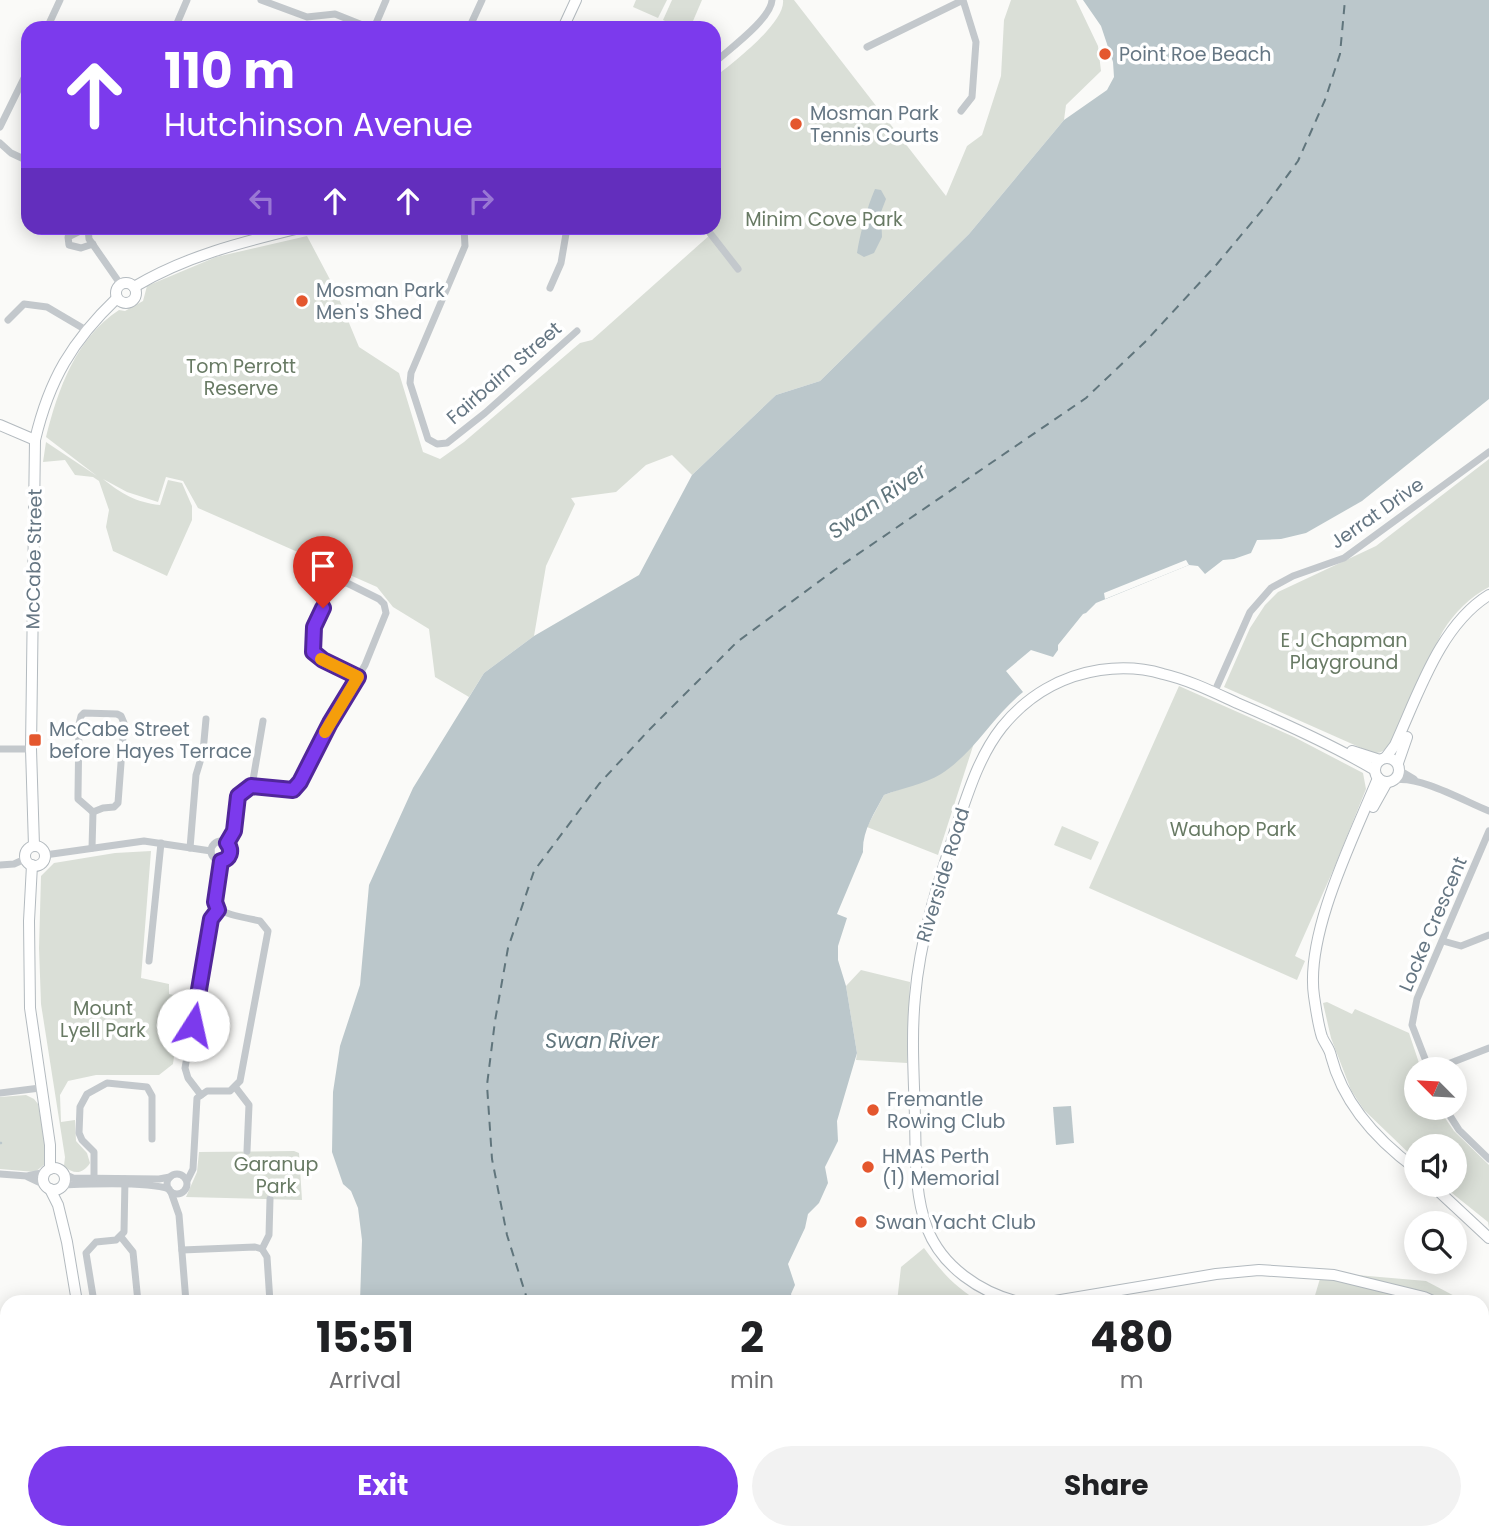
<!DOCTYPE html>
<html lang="en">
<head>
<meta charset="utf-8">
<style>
	:root { --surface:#fff; --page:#f2f2f2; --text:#202124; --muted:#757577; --accent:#7c3aed }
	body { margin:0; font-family:Poppins,sans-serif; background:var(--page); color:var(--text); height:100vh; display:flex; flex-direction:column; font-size:26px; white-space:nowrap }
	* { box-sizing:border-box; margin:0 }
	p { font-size:23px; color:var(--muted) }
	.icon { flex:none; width:38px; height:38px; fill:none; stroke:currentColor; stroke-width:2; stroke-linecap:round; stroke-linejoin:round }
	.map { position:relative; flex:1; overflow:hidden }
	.drawer { position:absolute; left:0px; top:1295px; width:1489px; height:245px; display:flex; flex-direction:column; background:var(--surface); border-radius:21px 21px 0 0; box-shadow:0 4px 18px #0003 }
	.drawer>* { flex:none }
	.hud { position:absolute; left:21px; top:21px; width:700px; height:214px; border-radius:21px; box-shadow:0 4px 18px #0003; background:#7c3aed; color:#fff; overflow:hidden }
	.needle { width:46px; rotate:294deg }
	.fabs { position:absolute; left:1404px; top:1057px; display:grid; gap:14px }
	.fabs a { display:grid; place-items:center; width:63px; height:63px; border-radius:50%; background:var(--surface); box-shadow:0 4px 18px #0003; font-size:35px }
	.pin { position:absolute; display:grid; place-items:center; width:60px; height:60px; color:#fff; margin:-72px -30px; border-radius:50% 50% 50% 0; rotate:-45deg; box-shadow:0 0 7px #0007 }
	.pin .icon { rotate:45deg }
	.me { position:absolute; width:77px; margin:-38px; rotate:10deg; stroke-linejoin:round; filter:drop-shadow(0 0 5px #0008) }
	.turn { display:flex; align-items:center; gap:24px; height:147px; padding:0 28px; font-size:32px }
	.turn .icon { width:91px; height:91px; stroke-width:2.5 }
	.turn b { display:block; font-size:49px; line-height:60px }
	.lanes { display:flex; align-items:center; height:66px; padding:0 28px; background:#0003; justify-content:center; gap:35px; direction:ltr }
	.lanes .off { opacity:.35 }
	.eta { display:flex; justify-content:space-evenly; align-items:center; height:119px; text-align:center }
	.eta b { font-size:42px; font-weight:700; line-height:49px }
	.button { display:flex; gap:14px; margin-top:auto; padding:14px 28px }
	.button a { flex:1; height:80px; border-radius:42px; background:var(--accent); color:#fff; font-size:28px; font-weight:700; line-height:80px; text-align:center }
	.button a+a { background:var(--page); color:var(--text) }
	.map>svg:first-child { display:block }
</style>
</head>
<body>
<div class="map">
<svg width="1489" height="1540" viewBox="0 0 1489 1540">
	<rect width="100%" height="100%" fill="#fafaf8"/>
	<g fill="#dadfd7">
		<path d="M636 0H667L658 18 633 7Z"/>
		<path d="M672 0H702L690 28H679L663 20Z"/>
		<path d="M783 0H794L946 196 967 146 982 135 1001 76 1004 20 1011 0H1076L1098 46 1101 71 1066 105 1064 120 969 234 820 381 776 395 692 475 672 455 646 465 616 492 571 498 575 504 546 566 534 636 484 673 469 697 435 677 429 629 393 607 377 587 198 508 183 481 166 477 158 502 127 492 103 479C122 494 135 502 160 505L168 480 182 483 192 506V520L167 576 113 551 106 527 109 510 99 481 93 477 75 475 65 460 43 462 46 442 97 476 46 437C58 389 76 338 119 310L125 311 143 301 147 286 216 257 307 236 335 289 359 347 399 373 423 452 440 459 464 442 580 343 592 340 711 234 714 228V78C731 64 786 23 783 0Z"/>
		<path d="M1489 459V587C1470 597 1454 613 1443 631 1431 652 1397 743 1383 751 1378 754 1373 753 1368 751L1224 687 1250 628 1265 605 1278 592 1376 546Z"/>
		<path d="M1179 686 1294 737 1363 773 1366 789 1335 866 1295 956 1305 961 1297 980 1089 888Z"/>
		<path d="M974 743 938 855 867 827 884 795C924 780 945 776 974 743Z"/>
		<path d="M1062 826 1099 842 1091 860 1054 845Z"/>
		<path d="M151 851 141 978 169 984V994L182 997 173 1064 159 1075H96L68 1081 60 1095 61 1122 75 1120 76 1141 87 1153 90 1163C83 1174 74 1175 64 1166L65 1157 41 1004 39 948 41 876 54 863 115 853Z"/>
		<path d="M861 970 910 982 907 1063 856 1060 857 1053 846 986Z"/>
		<path d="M1327 1002 1352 1014 1355 1009 1409 1033 1421 1069H1416V1108H1438L1454 1131 1489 1165V1228L1488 1222 1442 1185H1454V1146H1416V1160L1364 1110 1351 1090 1331 1038 1323 1003Z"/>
		<path d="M26 1095 34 1099 38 1104 46 1146 45 1164 35 1172 0 1169V1097Z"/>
		<path d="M294 1151 299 1153 302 1200 186 1197 197 1172 199 1152Z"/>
		<path d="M924 1248C940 1270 956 1289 981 1302H897L901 1267Z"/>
		<path d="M1322 1272 1426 1281 1466 1302H1313Z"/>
	</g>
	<g fill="#bbc7cb">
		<path d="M1083 0H1489V399L1362 501 1306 533 1281 539 1257 540 1251 553 1234 559 1223 560 1205 574 1198 566 1189 565 1096 603 1086 613 1083 614 1058 645V650L1053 657 1031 650 1006 671 1023 692C993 716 974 753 941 774 925 784 902 788 884 795 874 814 862 831 863 852L837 914 847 918 838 946V960L846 986 857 1053 837 1121 838 1141 825 1167 828 1183 819 1203 808 1214 805 1228 788 1264 795 1285 791 1294 793 1302H360L362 1240 358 1208 351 1191 343 1184 332 1152 333 1092 340 1046 360 985 369 885 413 788 484 673 534 636 639 575 692 475 776 395 820 381 969 234 1064 120 1107 90 1114 77 1113 62 1101 26Z"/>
		<path d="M875 189 881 190 886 199 881 212 882 237 874 253 864 257 857 253C860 234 867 207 875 189Z"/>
		<path d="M1071 1106 1074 1143 1056 1145 1053 1107Z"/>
		<path d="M1482 1360 1489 1367V1540H350L349 1533H1482Z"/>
	</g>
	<path fill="#fafaf8" d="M1186 560 1189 565 1105 599 1104 593Z"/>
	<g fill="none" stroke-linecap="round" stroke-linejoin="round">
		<path stroke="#bbc7cb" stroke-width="2.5" d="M0 1143H1"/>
		<g stroke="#60757c" stroke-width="2" stroke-dasharray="9 7" stroke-linecap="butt">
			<path d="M528 1302 507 1235 492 1159 487 1085 495 1021 508 948 534 871 599 784 649 730 737 642 836 569 1086 398 1145 342 1217 264 1263 209 1298 161 1325 100 1340 54 1345 0"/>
			<path d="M744 1533 758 1540"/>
			<path d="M1403 1533 1419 1540"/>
			<path d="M904 1540 938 1533"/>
		</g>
		<g stroke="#b3babf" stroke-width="12">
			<g id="secondary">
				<path d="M563 28 576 0"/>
				<circle cx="126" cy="293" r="10"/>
				<path d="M134 287C186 256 242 242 300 228"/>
				<path d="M0 425 35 440"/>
				<path d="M1352 751 1380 760"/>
				<path d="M1386 757 1395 745C1418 695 1440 625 1489 595"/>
				<circle cx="1387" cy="770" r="12"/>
				<path d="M1398 763 1407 737"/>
				<path d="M1378 778C1354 837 1305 933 1314 996 1316 1009 1318 1025 1322 1037 1325 1044 1330 1049 1331 1056 1343 1103 1378 1141 1416 1169"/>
				<path d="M1373 807 1387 782"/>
				<circle cx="35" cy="856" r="10"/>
				<path d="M34 846 31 749 35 440C49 380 72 341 117 298"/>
				<path d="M32 865 29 921 30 1008 50 1145V1169"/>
				<circle cx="54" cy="1179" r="11"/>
				<path d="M1432 1185 1489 1238"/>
				<path d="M50 1189 58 1205 67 1242 77 1302"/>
				<path d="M1018 1302C980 1292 942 1267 927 1228 914 1193 916 1155 915 1118 914 1078 911 1037 915 997 920 938 938 883 956 828 968 793 979 756 1002 727 1027 696 1061 676 1100 670 1121 667 1143 668 1163 674 1189 680 1213 692 1237 703 1284 723 1331 744 1375 770"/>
				<path d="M1049 1302 1216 1274 1259 1270 1334 1275 1424 1297 1435 1302"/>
				<path d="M1482 1345 1489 1351"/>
				<path d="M113 1533 115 1540"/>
			</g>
		</g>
		<g stroke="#c3c8cc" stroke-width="7">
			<path d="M261 0 307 17 335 14 360 24"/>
			<path d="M471 24 482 0"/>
			<path d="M47 28 60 0"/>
			<path d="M175 28 187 0"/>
			<path d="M374 28 386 0"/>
			<path d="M867 47 963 0 976 42 972 97 961 111"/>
			<path d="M714 63C728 50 771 19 772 0"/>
			<path d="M0 127 28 70"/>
			<path d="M0 143 11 153 28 161"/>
			<path d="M86 228 68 237 69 245 81 248 93 244"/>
			<path d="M88 228 89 239 121 285"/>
			<path d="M464 228 465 246 411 373 410 383 428 439 437 444 447 443 485 413 577 331"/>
			<path d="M706 228 738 269"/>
			<path d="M550 288 561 263 567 228"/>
			<path d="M8 320 24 304 47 307 86 330"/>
			<path d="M1214 693 1250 612 1271 588 1293 576 1344 558 1489 452"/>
			<path d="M84 713 117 714 121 716 124 723 118 803 114 807 103 808 93 812 78 799V795L79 724 81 716Z"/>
			<path d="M0 749H31"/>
			<path d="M1399 770 1414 779"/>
			<path d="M1395 780C1421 776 1464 801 1489 811"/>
			<path d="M252 786 263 721"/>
			<circle cx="221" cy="851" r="10"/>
			<path d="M227 843 234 831 238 796 243 790 252 786 293 790 300 782 330 723 365 665 386 613 384 604 379 599 347 583 338 584 331 590 314 627 313 651 322 660 358 677"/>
			<path d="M92 848 93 812"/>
			<path d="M190 848 196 775 203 752 206 719"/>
			<path d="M45 855 144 841 211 851"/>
			<path d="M0 865 14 864 25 859"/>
			<path d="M1443 941 1461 946 1489 935"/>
			<path d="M149 961 161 843"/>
			<path d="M1429 1069 1412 1025 1417 999 1489 831"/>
			<path d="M1435 1069 1489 1048"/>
			<path d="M236 1088 249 1105 247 1151"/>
			<path d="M0 1093 40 1088"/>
			<path d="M201 1095 188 1078 185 1068 211 919 218 910"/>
			<path d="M1445 1108 1459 1130 1489 1159"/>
			<circle cx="177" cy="1184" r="10"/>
			<path d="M0 1174 27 1176 46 1172"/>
			<path d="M64 1174 73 1178 159 1179 170 1177"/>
			<path d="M28 1177 45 1185"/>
			<path d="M187 1181 193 1169 197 1098 207 1091H230L240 1081 268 931 260 921C207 910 214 913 221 861"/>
			<path d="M94 1183V1152L82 1140 79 1133 80 1107 87 1094 107 1083 147 1087 152 1096V1139"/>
			<path d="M63 1185C88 1184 147 1181 169 1189"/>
			<path d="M171 1192 179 1215 186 1302"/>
			<path d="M121 1237 133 1252 138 1302"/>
			<path d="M262 1249 269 1235 270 1199"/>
			<path d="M182 1250 255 1247 262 1249 267 1257 270 1302"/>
			<path d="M94 1302 86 1253 96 1242 116 1240 124 1232 125 1179"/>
			<path d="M197 1533V1540"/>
			<path d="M242 1533V1540"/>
			<path d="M317 1533V1540"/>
		</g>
		<use href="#secondary" stroke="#fff" stroke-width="10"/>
	</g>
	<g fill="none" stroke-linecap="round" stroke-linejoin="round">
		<g stroke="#51269a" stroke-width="18">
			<path id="route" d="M193 1025 211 919 218 910 215 902 221 861C230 859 233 851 227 843L234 831 238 796 251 786 293 790 300 782 330 723 358 677 323 660 313 652 314 627 323 608"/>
		</g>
		<use href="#route" stroke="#7c3aed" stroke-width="12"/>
		<path stroke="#f59e0b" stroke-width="12" d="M321 659 358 677 325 732"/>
	</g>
	<g fill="#e4572e" stroke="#fff" stroke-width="2.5">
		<circle cx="1105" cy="54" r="7"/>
		<circle cx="796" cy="124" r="7"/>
		<circle cx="302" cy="301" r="7"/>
		<rect x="28" y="733" width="14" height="14" rx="3.5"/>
		<circle cx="873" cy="1110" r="7"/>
		<circle cx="868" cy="1167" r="7"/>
		<circle cx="861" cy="1222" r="7"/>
	</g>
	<g text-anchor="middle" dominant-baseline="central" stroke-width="7" stroke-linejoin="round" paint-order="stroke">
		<g font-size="19" fill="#657683" stroke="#fff" text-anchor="start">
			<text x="1119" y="54">Point Roe Beach</text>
			<text x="810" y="113">Mosman Park<tspan x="810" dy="22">Tennis Courts</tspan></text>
			<text x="316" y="290">Mosman Park<tspan x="316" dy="22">Men's Shed</tspan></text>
			<text x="49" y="729">McCabe Street<tspan x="49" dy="22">before Hayes Terrace</tspan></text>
			<text x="887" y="1099">Fremantle<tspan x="887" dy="22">Rowing Club</tspan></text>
			<text x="882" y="1156">HMAS Perth<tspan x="882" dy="22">(1) Memorial</tspan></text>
			<text x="875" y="1222">Swan Yacht Club</text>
		</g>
		<g font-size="19" fill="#687a64" stroke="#fff">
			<text x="824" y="219">Minim Cove Park</text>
			<text x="241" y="366">Tom Perrott<tspan x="241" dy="22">Reserve</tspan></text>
			<text x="1344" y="640">E J Chapman<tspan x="1344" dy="22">Playground</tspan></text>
			<text x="1233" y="829">Wauhop Park</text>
			<text x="103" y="1008">Mount<tspan x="103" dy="22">Lyell Park</tspan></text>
			<text x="276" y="1164">Garanup<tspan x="276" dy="22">Park</tspan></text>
		</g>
		<g font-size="19" fill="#657683" stroke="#fff">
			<text transform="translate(504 373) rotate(-41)">Fairbairn Street</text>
			<text transform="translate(1377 513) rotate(-35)">Jerrat Drive</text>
			<text transform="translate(34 559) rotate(-89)">McCabe Street</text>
			<text transform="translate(943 875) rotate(-73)">Riverside Road</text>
			<text transform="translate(1433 924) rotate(-67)">Locke Crescent</text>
		</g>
		<g font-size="21" font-style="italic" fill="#60757c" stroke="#fff">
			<text transform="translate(877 501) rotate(-35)">Swan River</text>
			<text x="602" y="1040">Swan River</text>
		</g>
	</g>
</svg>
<div class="fabs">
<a><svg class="needle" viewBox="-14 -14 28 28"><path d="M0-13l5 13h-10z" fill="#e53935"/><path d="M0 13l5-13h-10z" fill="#757577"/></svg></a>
<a><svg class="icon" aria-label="sound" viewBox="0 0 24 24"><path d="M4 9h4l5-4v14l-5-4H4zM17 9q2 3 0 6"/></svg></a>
<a><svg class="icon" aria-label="search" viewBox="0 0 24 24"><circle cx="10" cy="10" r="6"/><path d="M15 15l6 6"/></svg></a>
</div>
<div class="pin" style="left:323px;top:608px;background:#d93025"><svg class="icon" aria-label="arrive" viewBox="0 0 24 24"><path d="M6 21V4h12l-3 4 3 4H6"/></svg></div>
<svg class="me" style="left:193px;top:1025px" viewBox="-20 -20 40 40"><circle r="19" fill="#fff"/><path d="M0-13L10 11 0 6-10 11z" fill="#7c3aed"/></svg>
<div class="hud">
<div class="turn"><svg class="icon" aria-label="ahead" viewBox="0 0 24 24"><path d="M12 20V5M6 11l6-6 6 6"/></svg><div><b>110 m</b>Hutchinson Avenue</div></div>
<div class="lanes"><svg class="icon off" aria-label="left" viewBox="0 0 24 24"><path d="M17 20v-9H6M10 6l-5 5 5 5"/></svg><svg class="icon" aria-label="ahead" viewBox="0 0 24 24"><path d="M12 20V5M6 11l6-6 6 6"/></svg><svg class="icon" aria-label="ahead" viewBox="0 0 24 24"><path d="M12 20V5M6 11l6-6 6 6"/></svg><svg class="icon off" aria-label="right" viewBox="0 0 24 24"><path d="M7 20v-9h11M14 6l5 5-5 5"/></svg></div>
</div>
<section class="drawer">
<div class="eta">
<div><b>15:51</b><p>Arrival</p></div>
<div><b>2</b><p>min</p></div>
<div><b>480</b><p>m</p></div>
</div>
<div class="button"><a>Exit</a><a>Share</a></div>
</section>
</div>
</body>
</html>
